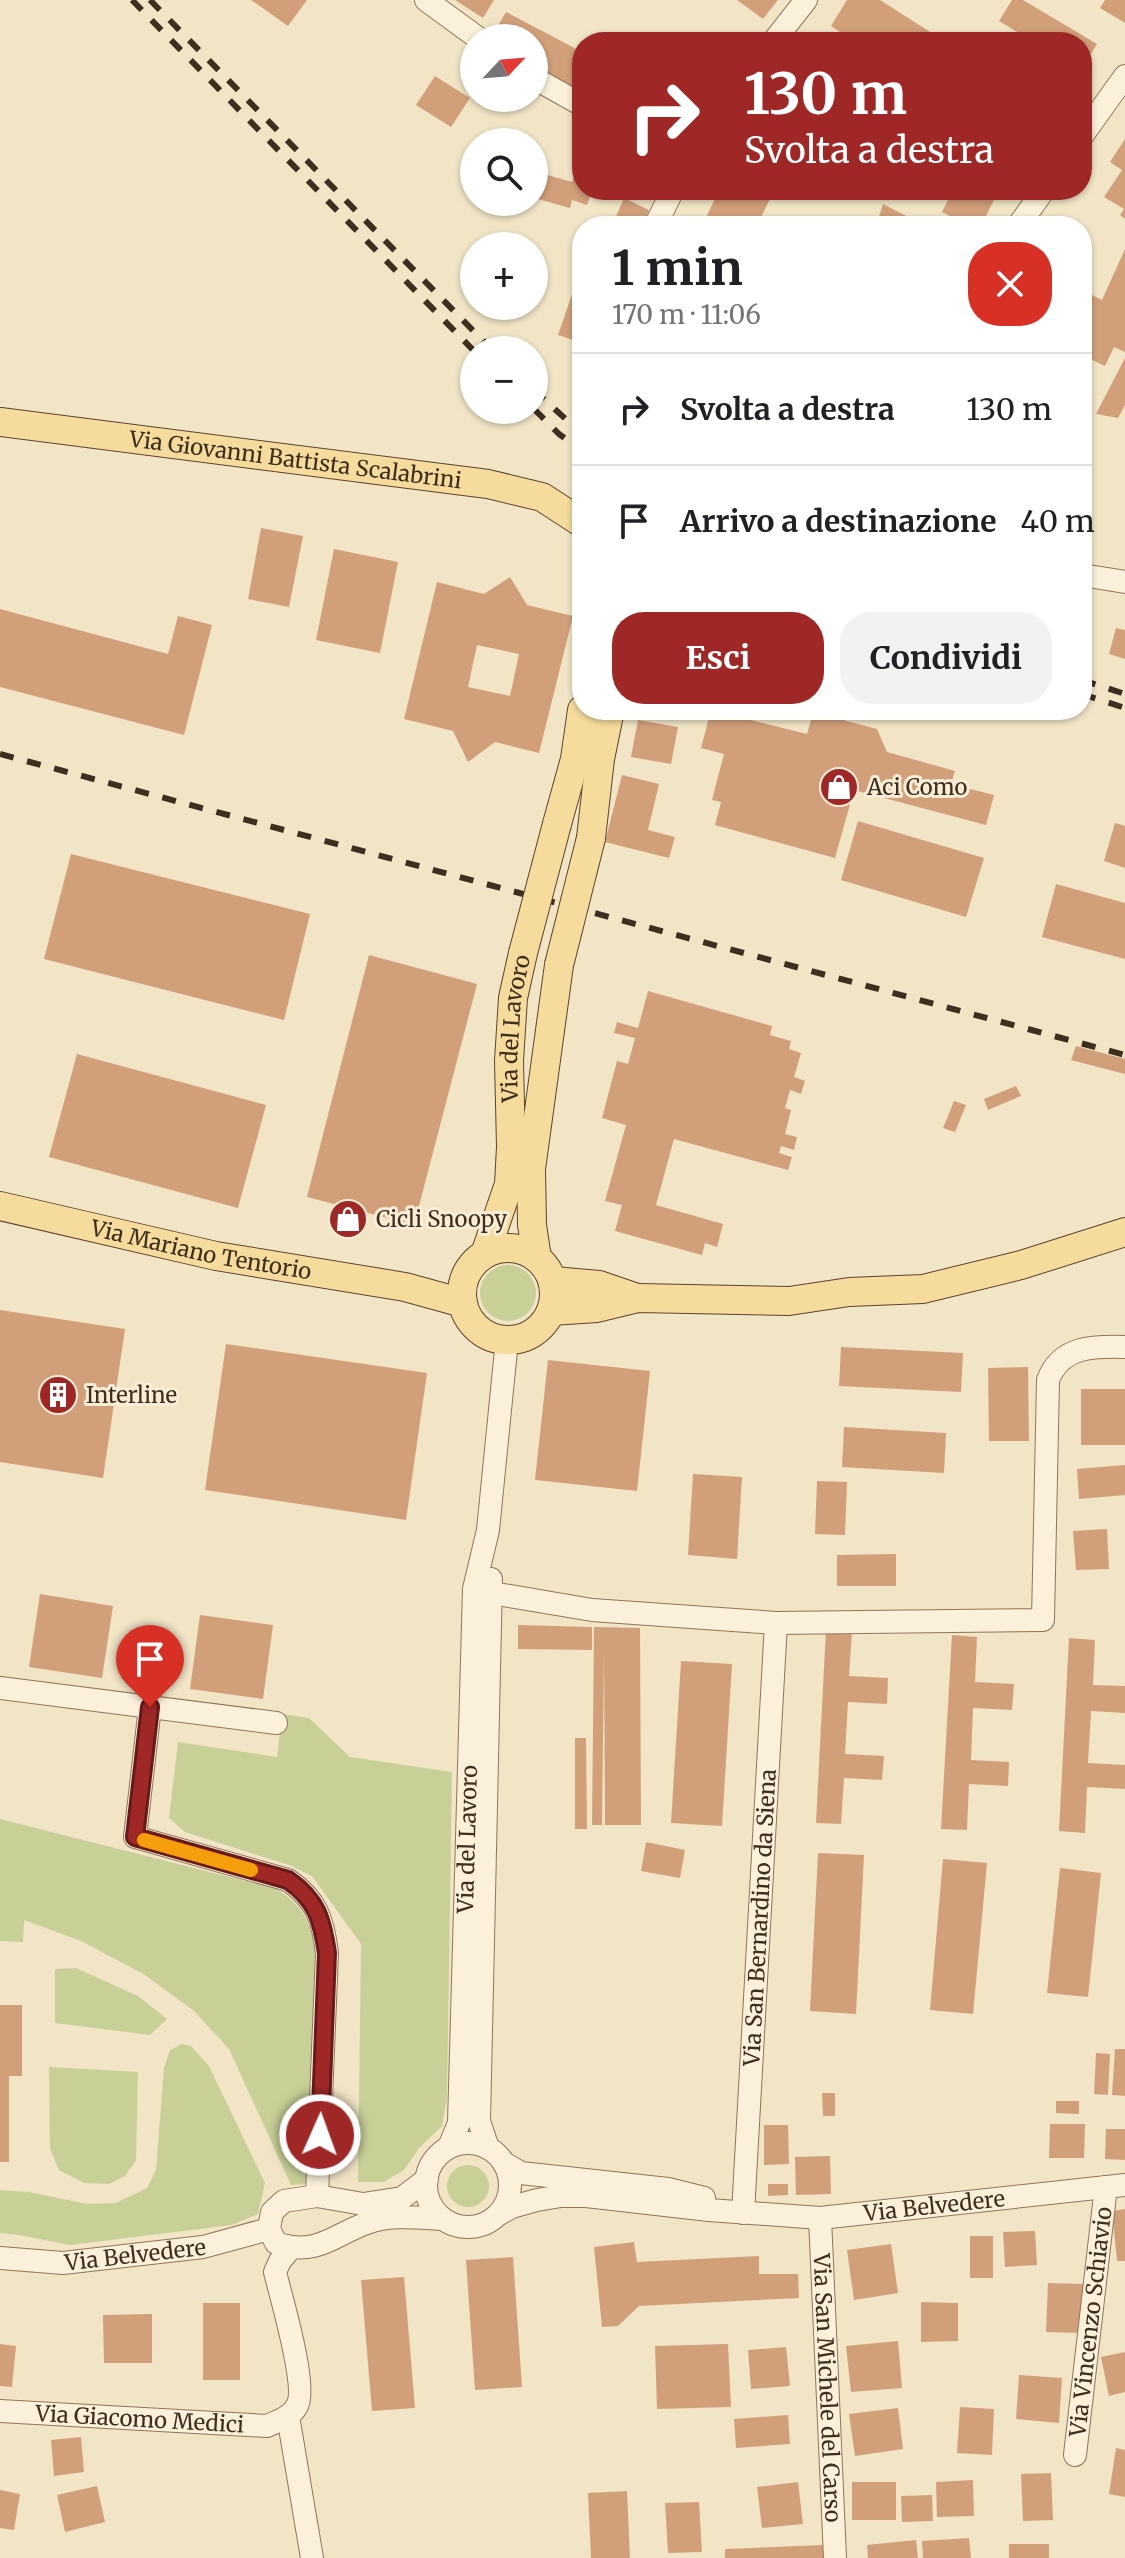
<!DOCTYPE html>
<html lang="it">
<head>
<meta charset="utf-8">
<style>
	:root { --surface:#fff; --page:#f2f2f2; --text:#202124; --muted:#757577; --line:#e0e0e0; --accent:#9f2827 }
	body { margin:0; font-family:Merriweather,serif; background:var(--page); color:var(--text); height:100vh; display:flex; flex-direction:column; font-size:30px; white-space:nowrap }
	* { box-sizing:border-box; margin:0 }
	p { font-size:26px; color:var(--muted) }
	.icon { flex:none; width:44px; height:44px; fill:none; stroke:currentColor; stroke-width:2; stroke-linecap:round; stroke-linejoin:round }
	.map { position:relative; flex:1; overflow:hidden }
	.drawer { position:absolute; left:572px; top:216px; width:520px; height:504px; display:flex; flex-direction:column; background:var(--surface); border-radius:32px; box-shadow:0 2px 6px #0004 }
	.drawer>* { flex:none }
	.top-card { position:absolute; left:572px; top:32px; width:520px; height:168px; border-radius:32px; box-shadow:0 2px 6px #0004; background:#9f2827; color:#fff; overflow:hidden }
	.needle { width:52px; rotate:64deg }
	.controls { position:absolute; left:460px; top:24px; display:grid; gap:16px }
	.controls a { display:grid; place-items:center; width:88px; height:88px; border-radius:50%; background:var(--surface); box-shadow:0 2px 6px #0004; font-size:40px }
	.pin { position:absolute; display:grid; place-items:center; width:68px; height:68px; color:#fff; margin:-82px -34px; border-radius:50% 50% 50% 0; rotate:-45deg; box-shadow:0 0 8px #0007 }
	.pin .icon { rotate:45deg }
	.me { position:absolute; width:88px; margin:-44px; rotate:2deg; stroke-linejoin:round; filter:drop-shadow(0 0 6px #0008) }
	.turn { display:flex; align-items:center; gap:28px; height:168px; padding:0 40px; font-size:36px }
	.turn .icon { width:104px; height:104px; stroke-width:2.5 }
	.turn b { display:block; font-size:56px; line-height:68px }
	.round { display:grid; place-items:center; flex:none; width:84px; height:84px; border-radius:32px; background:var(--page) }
	.summary { display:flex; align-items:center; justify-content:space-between; height:136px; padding:0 40px }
	h1 { font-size:48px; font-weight:700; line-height:60px }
	.button { display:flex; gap:16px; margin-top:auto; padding:16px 40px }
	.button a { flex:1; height:92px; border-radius:32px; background:var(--accent); color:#fff; font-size:32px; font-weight:700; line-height:92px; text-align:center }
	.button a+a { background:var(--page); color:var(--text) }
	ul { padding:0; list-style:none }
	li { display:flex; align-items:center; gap:24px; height:112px; padding:0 40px; border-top:2px solid var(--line) }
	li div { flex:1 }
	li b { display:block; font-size:30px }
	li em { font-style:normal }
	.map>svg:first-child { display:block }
</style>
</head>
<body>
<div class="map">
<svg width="1125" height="2558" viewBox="0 0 1125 2558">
	<rect width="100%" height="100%" fill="#f1e5c6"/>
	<g fill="#c8d098">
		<circle cx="508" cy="1293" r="28"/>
		<path d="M282 1714 309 1718 350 1757 452 1772 447 2097 442 2126 419 2148 404 2170 384 2182H358L361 1944 312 1876 289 1865 185 1832 169 1818 178 1742 277 1757Z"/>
		<path d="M0 1819 277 1889C308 1910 312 1927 317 1963L308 2184 291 2185 229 2049 194 2011 145 1975 81 1941 24 1920 23 1942 0 1941Z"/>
		<path d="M76 1968 138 1996 167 2019 150 2035 55 2023V1969Z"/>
		<path d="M182 2044 191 2046 209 2066 265 2183 258 2214 232 2225 70 2245 19 2235 0 2233V2190L29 2192 87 2204 116 2203 147 2188 156 2170 164 2068 170 2050Z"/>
		<path d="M49 2067 138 2072 136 2160 125 2176 109 2184 84 2183 59 2170 50 2149Z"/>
		<circle cx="468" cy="2186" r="21"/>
	</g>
	<g fill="#d1a07a" fill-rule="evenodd">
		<path d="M251 0H307L288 26Z"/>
		<path d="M455 0H494L483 18Z"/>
		<path d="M737 0H778L763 19Z"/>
		<path d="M847 0H880L938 37 935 42H855L831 26Z"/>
		<path d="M1012 0H1023L1097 44 1082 69V42H1034L999 21Z"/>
		<path d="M1105 0H1125V23L1100 8Z"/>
		<path d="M506 12 582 52V96L534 71V38H491Z"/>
		<path d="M435 76 470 98 451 127 416 105Z"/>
		<path d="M1125 139V219L1120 215 1124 209 1104 197 1122 170 1110 162Z"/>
		<path d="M577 166 582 168V190H592L587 205 572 200 570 208 534 198V171L572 182Z"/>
		<path d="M719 190H774L757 226H702Z"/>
		<path d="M953 190H999L981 226H970L942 212Z"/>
		<path d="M624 198 649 210 642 226H612Z"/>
		<path d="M883 204 926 226H876Z"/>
		<path d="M1125 249V352L1114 347 1105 366 1082 355V332L1086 334 1092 321 1082 317V290L1102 300Z"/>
		<path d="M579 274 582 275V343L558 335Z"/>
		<path d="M1125 358V405L1118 418 1096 414Z"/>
		<path d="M261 528 303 536 289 607 248 599Z"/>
		<path d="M334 549 398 562 380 653 316 640Z"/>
		<path d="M510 577 527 605 573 616 539 753 495 742 468 762 453 731 404 719 437 582 484 594ZM477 645 519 654 510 696 468 687Z"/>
		<path d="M0 609 168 654 178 616 212 625 184 735 0 687Z"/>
		<path d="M1116 628 1125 630V659L1109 654Z"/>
		<path d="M711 710 807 734 812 717 822 720 824 715 877 729 887 752 955 771 951 784 994 795 986 825 854 790 835 858 715 825 721 802 712 800 724 754 701 748Z"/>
		<path d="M638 720 678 727 671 764 631 757Z"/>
		<path d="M622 775 659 784 648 830 675 837 669 858 605 842Z"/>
		<path d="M858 821 984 858 966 917 841 880Z"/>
		<path d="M1115 823 1125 826V868L1104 861Z"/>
		<path d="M71 854 310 914 284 1020 44 959Z"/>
		<path d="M1056 884 1125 903V959L1042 937Z"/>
		<path d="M369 955 477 984 414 1225 307 1197Z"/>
		<path d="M648 991 772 1026 770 1035 791 1041 789 1049 801 1053 794 1077 805 1081 801 1094 790 1090 785 1108 791 1110 785 1134 797 1137 794 1150 781 1146 779 1153 792 1157 788 1170 674 1139 656 1205 723 1224 717 1247 705 1243 702 1255 615 1231 622 1205 605 1201 626 1125 602 1118 617 1061 628 1064 635 1038 614 1033 617 1022 638 1028Z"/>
		<path d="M1076 1046 1125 1059V1074L1071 1060Z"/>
		<path d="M77 1054 266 1105 238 1208 49 1157Z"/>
		<path d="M1016 1086 1021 1096 988 1110 984 1099Z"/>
		<path d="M954 1101 966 1105 955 1132 943 1128Z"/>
		<path d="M0 1310 125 1329 103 1478 0 1462Z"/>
		<path d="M226 1344 427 1373 406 1520 205 1490Z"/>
		<path d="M841 1347 963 1353 961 1392 839 1386Z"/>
		<path d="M548 1360 650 1371 637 1491 535 1480Z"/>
		<path d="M1028 1367 1029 1441H989L988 1368Z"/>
		<rect x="1081" y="1389" width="44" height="56"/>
		<path d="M844 1427 946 1433 944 1473 842 1467Z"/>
		<path d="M1125 1465V1495L1079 1499 1077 1469Z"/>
		<path d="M693 1474 742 1477 737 1559 688 1555Z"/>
		<path d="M817 1481 847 1482 845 1535 815 1534Z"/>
		<path d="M1107 1529 1109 1569 1076 1570 1073 1531Z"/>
		<path d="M896 1554V1586H837V1555Z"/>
		<path d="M40 1594 113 1606 102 1678 29 1667Z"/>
		<path d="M200 1615 273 1625 263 1699 190 1689Z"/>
		<path d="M518 1625 592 1627V1650L518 1649Z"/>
		<path d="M594 1627 640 1628 641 1825H605L604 1653 602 1825H592Z"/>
		<path d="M826 1629 852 1631 849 1676 888 1678 887 1704 848 1702 845 1754 884 1756 882 1780 844 1778 841 1824 816 1823Z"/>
		<path d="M952 1635 977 1637 975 1682 1014 1684 1012 1710 973 1708 971 1760 1009 1762 1008 1786 969 1784 967 1830 941 1829Z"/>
		<path d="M1069 1638 1095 1640 1093 1685 1125 1686V1713L1091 1711 1088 1763 1125 1765V1789L1087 1787 1085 1833 1059 1831Z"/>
		<path d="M681 1661 732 1664 722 1826 671 1823Z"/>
		<path d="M575 1738H586L587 1829H575Z"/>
		<path d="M646 1842 685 1850 680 1878 641 1871Z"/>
		<path d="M818 1853 864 1855 856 2014 810 2011Z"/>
		<path d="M943 1859 987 1863 973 2014 930 2010Z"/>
		<path d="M1060 1868 1101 1873 1088 1997 1047 1993Z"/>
		<path d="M0 2005H22V2076H9V2162H0Z"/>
		<path d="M1115 2049H1125V2096L1112 2095Z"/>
		<path d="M1096 2053 1110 2054 1108 2095 1094 2094Z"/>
		<path d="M822 2093H835V2116H823Z"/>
		<path d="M1056 2101H1079V2114L1056 2113Z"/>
		<path d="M1050 2124H1085L1084 2158H1049Z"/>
		<path d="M764 2125H788L789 2164 764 2165Z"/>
		<path d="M1106 2129H1125V2160L1105 2159Z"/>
		<path d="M830 2156 831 2194 796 2195 795 2157Z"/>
		<path d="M768 2184H788V2195L768 2196Z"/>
		<path d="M1125 2209V2261H1117L1112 2211Z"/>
		<path d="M1035 2231 1037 2265 1005 2267 1003 2232Z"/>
		<rect x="970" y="2236" width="23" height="42"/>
		<path d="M634 2242 637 2262 759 2256V2274H798L799 2298 639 2306 618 2326 602 2327 594 2247Z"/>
		<path d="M891 2244 898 2293 854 2300 847 2250Z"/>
		<path d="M513 2257 522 2387 475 2390 466 2260Z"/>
		<path d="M404 2277 415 2408 372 2411 361 2280Z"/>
		<path d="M1048 2283 1083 2284 1081 2333 1046 2332Z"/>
		<path d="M921 2302 958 2303V2341L921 2342Z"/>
		<rect x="203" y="2303" width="37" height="77"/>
		<path d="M152 2314V2363H104L103 2315Z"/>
		<path d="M898 2341 902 2388 851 2392 846 2346Z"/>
		<path d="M0 2344 16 2346 12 2387 0 2386Z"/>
		<path d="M728 2344 731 2407 657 2409 655 2346Z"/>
		<path d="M786 2347 790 2386 751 2389 748 2350Z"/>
		<path d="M1125 2352V2392L1109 2396 1101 2357Z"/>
		<path d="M1019 2375 1062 2378 1059 2423 1016 2419Z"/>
		<path d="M960 2407 994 2409 992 2455 957 2453Z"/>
		<path d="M898 2408 903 2449 855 2456 849 2414Z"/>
		<path d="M788 2415 790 2444 736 2448 734 2419Z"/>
		<path d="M81 2437 84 2472 54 2476 51 2440Z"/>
		<path d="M1116 2448 1125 2450V2497L1109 2494Z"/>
		<path d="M1051 2473 1053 2520 1023 2521 1021 2474Z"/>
		<path d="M973 2480 974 2516 937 2517 936 2482Z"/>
		<path d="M798 2482 803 2524 762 2528 757 2487Z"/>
		<rect x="852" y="2482" width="44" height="38"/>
		<path d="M97 2486 105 2522 65 2532 57 2495Z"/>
		<path d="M0 2490 20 2494 14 2530 0 2528Z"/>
		<path d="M627 2491 630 2558H591L588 2493Z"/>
		<path d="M932 2495 933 2521 902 2522 901 2496Z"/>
		<path d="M699 2502 702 2552 668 2553 665 2503Z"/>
		<path d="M969 2538 971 2558H923L922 2541Z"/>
		<path d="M916 2540 918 2558H868L867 2545Z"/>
		<rect x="1009" y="2544" width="40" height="14"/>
		<path d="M823 2545 824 2558H725V2549Z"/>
	</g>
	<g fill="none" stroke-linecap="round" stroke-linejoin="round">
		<g stroke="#8d765a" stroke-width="24">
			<g id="minor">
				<path d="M426 0 478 38"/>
				<path d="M773 42 806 0"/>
				<path d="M534 78 582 105"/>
				<path d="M1082 136 1125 76"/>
				<path d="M655 226 673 190"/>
				<path d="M1018 226 1044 190"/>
				<path d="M1082 575 1125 582"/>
				<path d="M492 1593 592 1610 776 1623 1043 1620 1048 1380C1061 1346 1093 1346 1125 1347"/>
				<path d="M0 1688 276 1723"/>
				<path d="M150 1707 135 1837 288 1880C317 1900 323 1920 327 1953L317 2196"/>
				<circle cx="468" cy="2185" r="42"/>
				<path id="s1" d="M449 2147 459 2123 474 1589 488 1530 507 1340"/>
				<path d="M488 2148 479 2121 491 1579"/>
				<path d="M504 2163 521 2173 668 2189 704 2198"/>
				<path d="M427 2179 402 2198 363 2204 317 2196 284 2201 272 2212 269 2229 276 2243C317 2257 333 2235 367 2223 391 2214 419 2218 443 2219"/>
				<path id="s2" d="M743 2213 776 1623"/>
				<path id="s3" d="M499 2214 512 2207 537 2200 561 2196H586L709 2210 820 2218 1125 2185"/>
				<path id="s4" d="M820 2218 835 2558"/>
				<path id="s5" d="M0 2258 63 2263 203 2247 269 2229"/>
				<path id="s6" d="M0 2411 267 2426C278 2421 291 2417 297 2406 308 2387 281 2297 275 2272L280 2261 291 2248"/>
				<path d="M288 2416 312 2558"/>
				<path id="s7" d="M1075 2455 1106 2187"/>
			</g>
		</g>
		<g stroke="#5b442e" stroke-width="30">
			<g id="major">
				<path id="s8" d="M0 422 488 484 542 497 582 523"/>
				<path d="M557 824 575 759 582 710"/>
				<path d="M591 838 600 759 610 710"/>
				<path id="s9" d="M0 1206 216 1256 405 1287 463 1303"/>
				<circle cx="508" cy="1294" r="46"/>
				<path id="s10" d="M485 1254 509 1184 511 1147 509 1061 513 998 523 953"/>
				<path d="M537 1258 532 1225 531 1169 559 965"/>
				<path d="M553 1281 599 1285 637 1298"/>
				<path d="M551 1311 597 1308 638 1298 789 1301 849 1292 923 1289 1021 1265 1125 1232"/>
			</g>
		</g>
		<use href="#minor" stroke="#fbf1da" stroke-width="22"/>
		<use href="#major" stroke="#f5db9c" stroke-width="28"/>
		<g stroke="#3d2e1f" stroke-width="6" stroke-dasharray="14 14" stroke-linecap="butt">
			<path d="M132 0 474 351"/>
			<path d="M150 0 492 350"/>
			<path d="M534 390 582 434"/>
			<path d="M534 409 559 434 582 451"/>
			<path d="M1082 680 1125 694"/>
			<path d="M1082 694 1125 708"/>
			<path d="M0 754 1125 1055"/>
		</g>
		<g stroke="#5b442e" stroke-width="30" stroke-linecap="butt">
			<g id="major-bridge">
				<path d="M523 953 557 824"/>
				<path d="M559 965 591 838"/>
			</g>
		</g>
		<use href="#major-bridge" stroke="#f5db9c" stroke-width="28"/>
	</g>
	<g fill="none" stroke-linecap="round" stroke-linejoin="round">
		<g stroke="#671a19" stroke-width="20">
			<path id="route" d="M150 1707 135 1837 288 1880C317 1900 322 1920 327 1953L320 2135"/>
		</g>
		<use href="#route" stroke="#9f2827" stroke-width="14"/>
		<path stroke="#f59e0b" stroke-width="14" d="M144 1840 251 1870"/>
	</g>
	<defs>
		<g id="shop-disc" transform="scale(2)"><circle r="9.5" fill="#9f2827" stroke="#f8eed6"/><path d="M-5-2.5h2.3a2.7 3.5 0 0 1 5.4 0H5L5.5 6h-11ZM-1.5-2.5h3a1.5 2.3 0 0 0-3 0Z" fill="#fff"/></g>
		<g id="building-disc" transform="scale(2)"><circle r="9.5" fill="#9f2827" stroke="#f8eed6"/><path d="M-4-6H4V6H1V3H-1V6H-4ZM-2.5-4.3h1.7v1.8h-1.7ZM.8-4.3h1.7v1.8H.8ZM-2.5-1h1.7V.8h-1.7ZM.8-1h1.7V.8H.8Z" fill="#fff"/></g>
	</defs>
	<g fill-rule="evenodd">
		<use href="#shop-disc" x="839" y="787"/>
		<use href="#shop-disc" x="348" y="1219"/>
		<use href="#building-disc" x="58" y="1395"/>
	</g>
	<g text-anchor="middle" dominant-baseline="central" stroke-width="6" stroke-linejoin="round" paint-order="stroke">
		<g font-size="22" fill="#3d2e1f" stroke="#f8eed6">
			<text stroke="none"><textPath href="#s8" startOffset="298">Via Giovanni Battista Scalabrini</textPath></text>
			<text stroke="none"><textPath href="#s10" startOffset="230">Via del Lavoro</textPath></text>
			<text stroke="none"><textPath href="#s9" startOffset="206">Via Mariano Tentorio</textPath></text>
			<text stroke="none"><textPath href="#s1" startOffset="310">Via del Lavoro</textPath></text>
			<text stroke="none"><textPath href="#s2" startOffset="296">Via San Bernardino da Siena</textPath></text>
			<text stroke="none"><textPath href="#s3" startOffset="440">Via Belvedere</textPath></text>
			<text stroke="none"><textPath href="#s5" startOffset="136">Via Belvedere</textPath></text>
			<text stroke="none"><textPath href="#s7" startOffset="134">Via Vincenzo Schiavio</textPath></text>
			<text stroke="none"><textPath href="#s4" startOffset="170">Via San Michele del Carso</textPath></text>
			<text stroke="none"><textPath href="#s6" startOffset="140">Via Giacomo Medici</textPath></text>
		</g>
		<g font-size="22" fill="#3d2e1f" stroke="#f8eed6" text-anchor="start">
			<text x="867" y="787">Aci Como</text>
			<text x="376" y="1219">Cicli Snoopy</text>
			<text x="86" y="1395">Interline</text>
		</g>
	</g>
</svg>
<div class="controls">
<a><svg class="needle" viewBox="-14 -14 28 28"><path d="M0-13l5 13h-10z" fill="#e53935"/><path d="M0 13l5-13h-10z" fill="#757577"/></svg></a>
<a><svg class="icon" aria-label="search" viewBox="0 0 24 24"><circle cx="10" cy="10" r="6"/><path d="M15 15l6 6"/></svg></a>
<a>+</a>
<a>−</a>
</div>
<div class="pin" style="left:150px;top:1707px;background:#d93025"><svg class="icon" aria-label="arrive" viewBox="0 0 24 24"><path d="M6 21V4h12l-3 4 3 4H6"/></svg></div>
<svg class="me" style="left:320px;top:2135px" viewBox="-20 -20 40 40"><circle r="17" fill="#9f2827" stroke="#fff" stroke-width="3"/><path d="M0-11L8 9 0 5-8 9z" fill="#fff"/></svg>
<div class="top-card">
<div class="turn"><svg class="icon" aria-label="right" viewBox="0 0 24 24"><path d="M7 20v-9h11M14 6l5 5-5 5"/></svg><div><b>130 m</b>Svolta a destra</div></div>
</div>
<section class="drawer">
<div class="summary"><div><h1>1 min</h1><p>170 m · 11:06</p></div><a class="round" style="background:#d93025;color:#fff"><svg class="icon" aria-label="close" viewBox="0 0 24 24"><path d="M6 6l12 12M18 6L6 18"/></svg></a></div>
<ul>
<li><svg class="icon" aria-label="right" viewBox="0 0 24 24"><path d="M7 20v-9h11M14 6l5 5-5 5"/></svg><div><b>Svolta a destra</b></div><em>130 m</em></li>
<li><svg class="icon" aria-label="arrive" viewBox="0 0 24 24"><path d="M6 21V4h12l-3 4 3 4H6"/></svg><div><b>Arrivo a destinazione</b></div><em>40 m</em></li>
</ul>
<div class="button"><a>Esci</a><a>Condividi</a></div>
</section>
</div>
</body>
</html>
